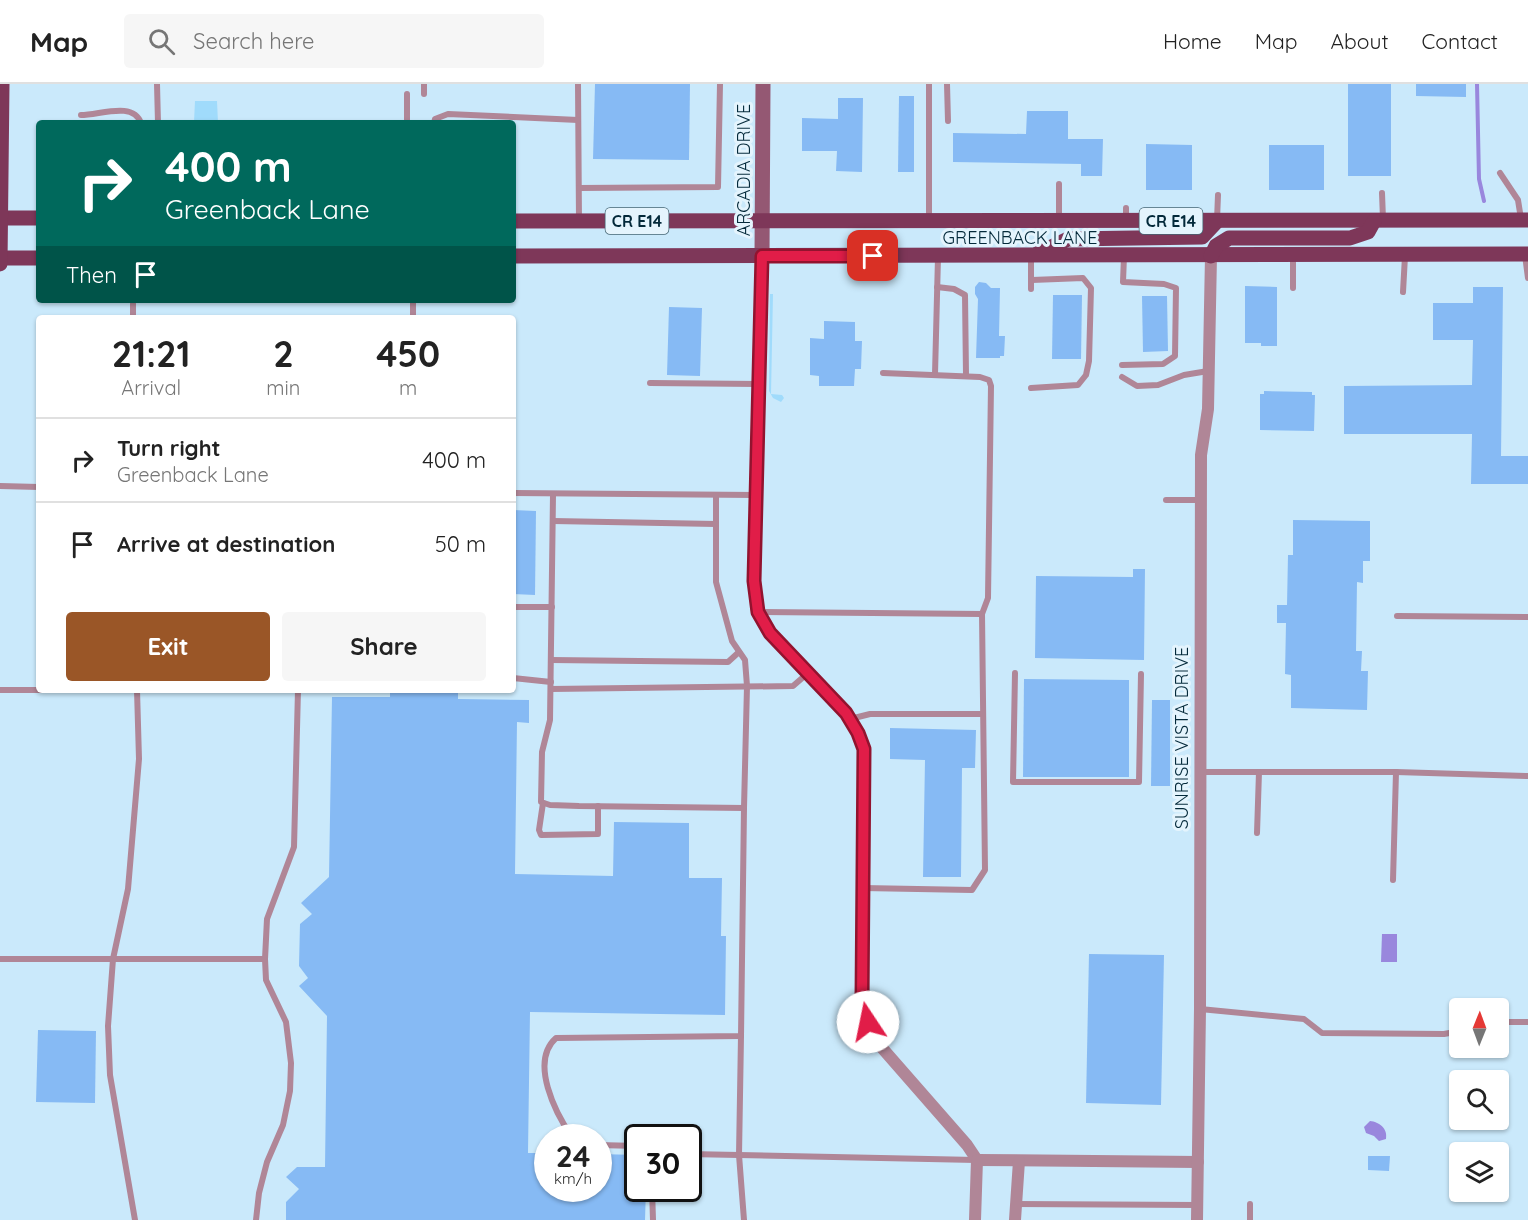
<!DOCTYPE html>
<html lang="en">
<head>
<meta charset="utf-8">
<style>
	:root { --surface:#fff; --page:#f6f6f6; --text:#222; --muted:#767676; --line:#e0e0e0; --accent:#9a5627 }
	body { margin:0; font-family:Quicksand,sans-serif; background:var(--page); color:var(--text); height:100vh; display:flex; flex-direction:column; font-size:22px; white-space:nowrap }
	* { box-sizing:border-box; margin:0 }
	p { font-size:20px; color:var(--muted) }
	.icon { flex:none; width:33px; height:33px; fill:none; stroke:currentColor; stroke-width:2; stroke-linecap:round; stroke-linejoin:round }
	.map { position:relative; flex:1; overflow:hidden }
	.panel { position:absolute; left:36px; top:231px; width:480px; height:378px; display:flex; flex-direction:column; background:var(--surface); border-radius:6px; box-shadow:0 2px 4px #0004 }
	.panel>* { flex:none }
	.hud { position:absolute; left:36px; top:36px; width:480px; height:183px; border-radius:6px; box-shadow:0 2px 4px #0004; background:#00695c; color:#fff; overflow:hidden }
	.needle { width:39px; rotate:1deg }
	.fabs { position:absolute; left:1449px; top:914px; display:grid; gap:12px }
	.fabs a { display:grid; place-items:center; width:60px; height:60px; border-radius:6px; background:var(--surface); box-shadow:0 2px 4px #0004; font-size:30px }
	.speed { position:absolute; left:534px; top:1040px; display:flex; gap:12px; font-size:30px; font-weight:700; text-align:center }
	.speed>* { display:grid; place-content:center; width:78px; height:78px; border-radius:50%; background:var(--surface); box-shadow:0 2px 4px #0004; line-height:1 }
	.speed small { font-size:15px; font-weight:400 }
	.speed .limit { border:3px solid #111; border-radius:9px; background:#fff; color:#111 }
	.pin { position:absolute; display:grid; place-items:center; width:51px; height:51px; color:#fff; margin:-26px; border-radius:12px; box-shadow:0 3px 9px #0006 }
	.me { position:absolute; width:66px; margin:-33px; rotate:349deg; stroke-linejoin:round; filter:drop-shadow(0 0 4px #0008) }
	.turn { display:flex; align-items:center; gap:21px; height:126px; padding:0 30px; font-size:27px }
	.turn .icon { width:78px; height:78px; stroke-width:2.5 }
	.turn b { display:block; font-size:42px; line-height:51px }
	.then { display:flex; align-items:center; height:57px; padding:0 30px; background:#0003; gap:12px; font-size:22px }
	.eta { display:flex; justify-content:space-evenly; align-items:center; height:102px; text-align:center }
	.eta b { font-size:36px; font-weight:800; line-height:42px }
	.button { display:flex; gap:12px; margin-top:auto; padding:12px 30px }
	.button a { flex:1; height:69px; border-radius:6px; background:var(--accent); color:#fff; font-size:24px; font-weight:800; line-height:69px; text-align:center }
	.button a+a { background:var(--page); color:var(--text) }
	ul { padding:0; list-style:none }
	li { display:flex; align-items:center; gap:18px; height:84px; padding:0 30px; border-top:2px solid var(--line) }
	li div { flex:1 }
	li b { display:block; font-size:22px }
	li em { font-style:normal }
	header { display:flex; align-items:center; gap:36px; box-sizing:border-box; height:84px; padding:0 30px; background:var(--surface); border-bottom:2px solid var(--line) }
	header strong { font-size:28px }
	nav { display:flex; gap:33px; margin-inline-start:auto; font-size:21px }
	.search { width:420px; height:54px; background:var(--page); display:flex; align-items:center; gap:15px; box-sizing:border-box; padding:0 21px; border-radius:6px; color:var(--muted); font-size:22px }
	.map>svg:first-child { display:block }
</style>
</head>
<body>
<header>
<strong>Map</strong>
<div class="search"><svg class="icon" aria-label="search" viewBox="0 0 24 24"><circle cx="10" cy="10" r="6"/><path d="M15 15l6 6"/></svg>Search here</div>
<nav><a>Home</a><a>Map</a><a>About</a><a>Contact</a></nav>
</header>
<div class="map">
<svg width="1528" height="1136" viewBox="0 0 1528 1136">
	<rect width="100%" height="100%" fill="#cae9fb"/>
	<g fill="#a0dbfb">
		<path d="M195 17H217L218 39 194 38Z"/>
		<path d="M770 210H773L771 310 782 311 784 314 781 318 773 314 769 307Z"/>
	</g>
	<g fill="#9987dd">
		<path d="M1382 850H1397V878H1381Z"/>
		<path d="M1370 1037C1379 1038 1388 1044 1386 1055L1379 1057 1374 1052 1366 1049 1364 1043Z"/>
	</g>
	<g fill="none" stroke-linecap="round" stroke-linejoin="round">
		<path stroke="#9987dd" stroke-width="4" d="M1477 0 1479 95 1484 117"/>
	</g>
	<g fill="#86baf4">
		<path d="M595 0H690L689 76 593 75Z"/>
		<rect x="1348" y="0" width="43" height="92"/>
		<path d="M1416 0H1466V13L1416 12Z"/>
		<path d="M899 12H914V88H898Z"/>
		<path d="M838 14H863L862 88 836 87 837 67H802V34L838 35Z"/>
		<path d="M1027 27H1068V55H1103L1102 92H1081V80L953 78V49L1026 50Z"/>
		<path d="M1146 60 1192 61V106H1146Z"/>
		<rect x="1269" y="61" width="55" height="45"/>
		<path d="M979 198 986 199 991 204H1000L999 252H1005L1004 272H1000V274H976L978 215 975 210V203Z"/>
		<path d="M1245 202 1277 203V262H1261V259H1245Z"/>
		<path d="M1473 203H1503L1501 372H1528V400H1471L1472 350H1344V302L1472 301 1473 256H1433V219H1473Z"/>
		<path d="M1053 211H1082L1081 275H1052Z"/>
		<path d="M1142 212H1167L1168 267 1143 268Z"/>
		<path d="M669 223 702 224 700 292 667 291Z"/>
		<path d="M824 237 855 238V257H862L861 285H855L854 302H819V292L810 291V254L824 255Z"/>
		<path d="M1264 307 1312 308V311H1315L1314 347 1260 346V310H1264Z"/>
		<path d="M513 426 536 427 535 511 513 510Z"/>
		<path d="M1293 436 1370 437V477H1363V499L1357 498 1356 567H1362L1361 587H1368L1367 626 1291 624V591L1285 590 1286 539H1277V521H1287L1288 471H1293Z"/>
		<path d="M1133 485H1145L1144 576 1035 574 1036 492 1133 493Z"/>
		<path d="M1024 595 1129 596V693H1023Z"/>
		<path d="M390 606H458V615L529 616V639L517 638 515 790 613 792 614 738 689 739V794H722L721 852H726L725 931 530 928 528 1069H548V1104H598V1070L638 1071V1104H646L645 1136H286V1118L299 1105 286 1093 297 1083H325L327 932 299 902 308 894 299 882 300 840 312 830 301 819 329 793 332 613H390Z"/>
		<path d="M1152 616H1170V702H1151Z"/>
		<path d="M890 644 976 646 975 684H962L961 793H923L925 676 890 675Z"/>
		<path d="M1089 870 1164 871 1161 1021 1086 1019Z"/>
		<path d="M38 946 96 947 95 1019 36 1018Z"/>
		<path d="M1368 1072H1390L1389 1087 1368 1086Z"/>
	</g>
	<g fill="none" stroke-linecap="round" stroke-linejoin="round">
		<g stroke="#b08697" stroke-width="6">
			<path d="M157 0 158 39"/>
			<path d="M578 0 579 136"/>
			<path d="M929 0V136"/>
			<path d="M947 0 948 37"/>
			<path d="M407 10V39"/>
			<path d="M424 10V0"/>
			<path d="M81 31C100 31 133 17 141 39"/>
			<path d="M434 39 435 35 448 30 578 36"/>
			<path d="M1500 89 1518 116 1521 135"/>
			<path d="M579 104 718 103 720 0"/>
			<path d="M1382 109 1383 135"/>
			<path d="M1059 136V100"/>
			<path d="M1126 136V124"/>
			<path d="M1217 136 1218 111"/>
			<path d="M1525 171 1528 194"/>
			<path d="M1293 172V204"/>
			<path d="M1031 173V205"/>
			<path d="M937 203 954 205 965 211 966 291"/>
			<path d="M1403 208 1405 172"/>
			<path d="M413 216V234"/>
			<path d="M133 234V220"/>
			<path d="M1122 281 1163 280 1175 272 1176 204 1164 200 1123 198 1124 172"/>
			<path d="M935 290 938 173"/>
			<path d="M1122 293 1137 302 1158 301 1184 291 1208 287"/>
			<path d="M650 299 758 300"/>
			<path d="M1031 304 1078 301 1086 291 1089 277 1091 204 1083 194 1032 196"/>
			<path d="M0 402 39 403"/>
			<path d="M513 409 755 411"/>
			<path d="M553 411 550 636 542 668 541 718 550 721 579 722 744 724 741 952 556 954C529 978 556 1030 572 1053"/>
			<path d="M716 412V498L732 557 745 576 747 602 744 724"/>
			<path d="M1166 416H1201"/>
			<path d="M553 437 716 440"/>
			<path d="M513 523H552"/>
			<path d="M758 528 982 530"/>
			<path d="M1397 532 1528 533"/>
			<path d="M551 576 728 578 739 568"/>
			<path d="M1015 589 1013 698H1139L1141 590"/>
			<path d="M513 594 551 598"/>
			<path d="M551 605 793 602 808 589"/>
			<path d="M0 606H61"/>
			<path d="M850 635 870 630H983"/>
			<path d="M1200 688H1396L1528 692"/>
			<path d="M543 719 539 746 541 751 598 750V722"/>
			<path d="M1257 749 1259 688"/>
			<path d="M1393 796 1396 688"/>
			<path d="M863 804 972 806 985 786 982 530 988 514 991 302 989 296 980 293 883 289"/>
			<path d="M0 875H265"/>
			<path d="M1200 925 1304 935 1322 949 1444 950 1460 947"/>
			<path d="M1498 938H1528"/>
			<path d="M741 952 739 1071 744 1136"/>
			<path d="M598 1061 638 1062"/>
			<path d="M688 1070 976 1076"/>
			<path d="M652 1104 653 1136"/>
			<path d="M1016 1120 1198 1121"/>
			<path d="M135 1136 110 991 108 942 113 875 128 805 139 675 137 606"/>
			<path d="M256 1136 259 1109 267 1078 283 1041 290 1007 291 979 286 938 266 896 265 875 267 835 294 763 298 606"/>
			<path d="M1250 1136V1120"/>
		</g>
		<g stroke="#b08697" stroke-width="12">
			<path d="M762 172 754 497 757 528 770 549 846 629 858 649 864 665 862 917 868 938 876 957 967 1061 977 1076 975 1136"/>
			<path d="M977 1076 1198 1078"/>
			<path d="M1015 1136 1019 1077"/>
			<path d="M1197 1136 1200 925 1201 371 1208 325 1211 172"/>
		</g>
		<path stroke="#945873" stroke-width="15" d="M762 172 763 0"/>
		<g stroke="#7e3759" stroke-width="15">
			<path d="M0 134H39"/>
			<path d="M513 137 1528 136"/>
			<path d="M1037 170 1068 155 1202 153 1217 137"/>
			<path d="M513 172 1528 170"/>
			<path d="M1211 172 1216 162 1229 154H1350L1368 148 1374 137"/>
			<path d="M0 174H39"/>
			<path d="M0 180 2 0"/>
		</g>
	</g>
	<g fill="none" stroke-linecap="round" stroke-linejoin="round">
		<g stroke="#92132f" stroke-width="15">
			<path id="route" d="M868 938 862 917 864 665 858 649 846 629 770 549 758 528 754 497 762 172H873"/>
		</g>
		<use href="#route" stroke="#e11d48" stroke-width="10"/>
	</g>
	<g text-anchor="middle" dominant-baseline="central" stroke-width="6" stroke-linejoin="round" paint-order="stroke">
		<g fill="#e4f4fd" stroke="#466674" stroke-width="1.5">
			<rect x="605.5" y="124" width="63" height="26" rx="4.5"/>
			<rect x="1139.5" y="124" width="63" height="26" rx="4.5"/>
		</g>
		<g font-size="16" font-weight="bold" fill="#03293a">
			<text x="637" y="137">CR E14</text>
			<text x="1171" y="137">CR E14</text>
		</g>
		<g font-size="18" fill="#03293a" stroke="#e4f4fd">
			<text transform="translate(743 86) rotate(-90)">ARCADIA DRIVE</text>
			<text x="1020" y="153">GREENBACK LANE</text>
			<text transform="translate(1181 654) rotate(-90)">SUNRISE VISTA DRIVE</text>
		</g>
	</g>
</svg>
<div class="fabs">
<a><svg class="needle" viewBox="-14 -14 28 28"><path d="M0-13l5 13h-10z" fill="#e53935"/><path d="M0 13l5-13h-10z" fill="#767676"/></svg></a>
<a><svg class="icon" aria-label="search" viewBox="0 0 24 24"><circle cx="10" cy="10" r="6"/><path d="M15 15l6 6"/></svg></a>
<a><svg class="icon" aria-label="layers" viewBox="0 0 24 24"><path d="M12 4l9 5-9 5-9-5zM3 14l9 5 9-5"/></svg></a>
</div>
<div class="speed"><div>24<small>km/h</small></div><div class="limit">30</div></div>
<div class="pin" style="left:873px;top:172px;background:#d93025"><svg class="icon" aria-label="arrive" viewBox="0 0 24 24"><path d="M6 21V4h12l-3 4 3 4H6"/></svg></div>
<svg class="me" style="left:868px;top:938px" viewBox="-20 -20 40 40"><circle r="19" fill="#fff"/><path d="M0-13L10 11 0 6-10 11z" fill="#e11d48"/></svg>
<div class="hud">
<div class="turn"><svg class="icon" aria-label="right" viewBox="0 0 24 24"><path d="M7 20v-9h11M14 6l5 5-5 5"/></svg><div><b>400 m</b>Greenback Lane</div></div>
<div class="then">Then<svg class="icon" aria-label="arrive" viewBox="0 0 24 24"><path d="M6 21V4h12l-3 4 3 4H6"/></svg></div>
</div>
<section class="panel">
<div class="eta">
<div><b>21:21</b><p>Arrival</p></div>
<div><b>2</b><p>min</p></div>
<div><b>450</b><p>m</p></div>
</div>
<ul>
<li><svg class="icon" aria-label="right" viewBox="0 0 24 24"><path d="M7 20v-9h11M14 6l5 5-5 5"/></svg><div><b>Turn right</b><p>Greenback Lane</p></div><em>400 m</em></li>
<li><svg class="icon" aria-label="arrive" viewBox="0 0 24 24"><path d="M6 21V4h12l-3 4 3 4H6"/></svg><div><b>Arrive at destination</b></div><em>50 m</em></li>
</ul>
<div class="button"><a>Exit</a><a>Share</a></div>
</section>
</div>
</body>
</html>
